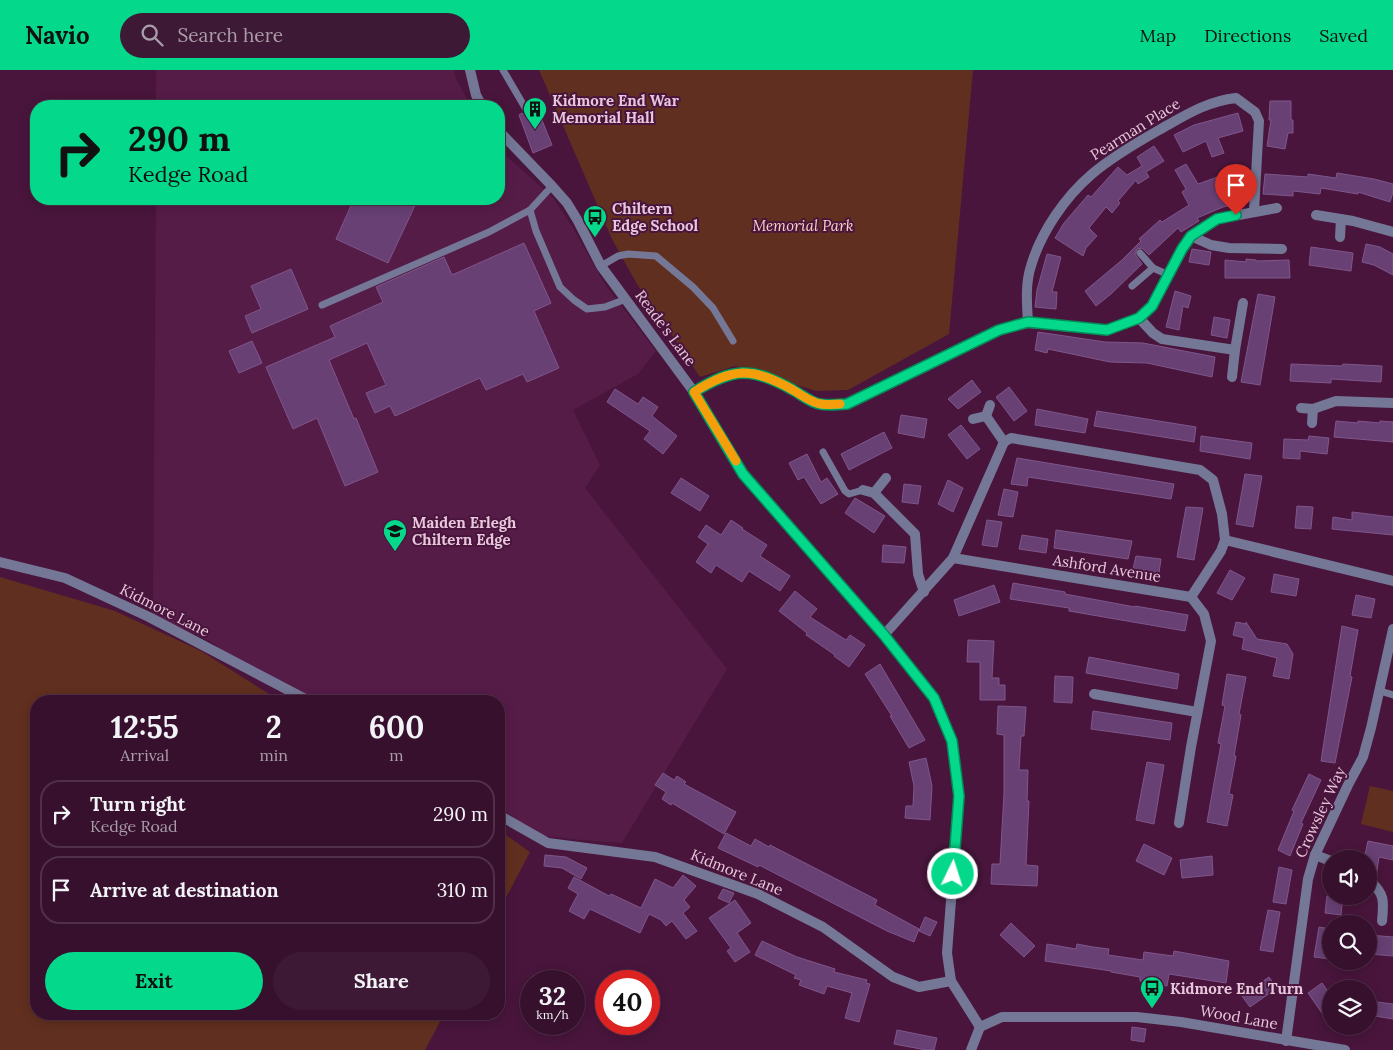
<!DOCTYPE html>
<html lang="en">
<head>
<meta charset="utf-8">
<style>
	:root { --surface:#37102d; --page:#3e1935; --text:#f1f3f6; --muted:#aa9daa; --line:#513049; --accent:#04d98b }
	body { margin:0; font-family:Lora,serif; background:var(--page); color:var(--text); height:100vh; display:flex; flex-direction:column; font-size:19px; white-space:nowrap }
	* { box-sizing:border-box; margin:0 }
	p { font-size:16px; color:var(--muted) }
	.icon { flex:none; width:28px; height:28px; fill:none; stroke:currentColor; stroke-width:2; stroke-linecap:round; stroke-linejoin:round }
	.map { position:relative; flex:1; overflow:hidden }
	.details { position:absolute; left:30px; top:625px; width:475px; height:325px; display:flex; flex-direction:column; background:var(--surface); border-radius:20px; box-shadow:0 2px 12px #0003,0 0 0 1px var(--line) }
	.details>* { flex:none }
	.hud { position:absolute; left:30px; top:30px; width:475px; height:105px; border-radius:20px; box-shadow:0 2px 12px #0003,0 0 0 1px var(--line); background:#04d98b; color:#111; overflow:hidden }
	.fabs { position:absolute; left:1322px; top:780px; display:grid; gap:10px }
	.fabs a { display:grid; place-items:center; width:55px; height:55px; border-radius:50%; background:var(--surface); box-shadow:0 2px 12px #0003,0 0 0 1px var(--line); font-size:25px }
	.speed { position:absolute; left:520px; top:900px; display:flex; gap:10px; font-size:25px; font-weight:700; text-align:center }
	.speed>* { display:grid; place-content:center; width:65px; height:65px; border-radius:50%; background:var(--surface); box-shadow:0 2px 12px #0003,0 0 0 1px var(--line); line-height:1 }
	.speed small { font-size:12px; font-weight:400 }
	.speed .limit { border:8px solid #d22; background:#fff; color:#111 }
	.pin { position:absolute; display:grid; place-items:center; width:42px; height:42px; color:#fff; margin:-51px -21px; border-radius:50% 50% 50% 0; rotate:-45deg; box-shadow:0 0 5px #0007 }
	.pin .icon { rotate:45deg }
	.me { position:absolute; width:55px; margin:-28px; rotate:4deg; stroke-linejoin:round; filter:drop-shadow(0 0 4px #0008) }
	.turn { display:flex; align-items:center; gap:18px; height:105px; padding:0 15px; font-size:22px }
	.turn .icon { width:65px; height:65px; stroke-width:2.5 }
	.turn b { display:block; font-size:35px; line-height:42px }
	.eta { display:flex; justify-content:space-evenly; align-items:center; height:85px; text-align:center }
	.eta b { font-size:30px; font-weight:700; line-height:35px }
	.button { display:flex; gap:10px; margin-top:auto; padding:10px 15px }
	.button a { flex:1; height:58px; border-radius:30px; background:var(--accent); color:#111; font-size:20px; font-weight:700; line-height:58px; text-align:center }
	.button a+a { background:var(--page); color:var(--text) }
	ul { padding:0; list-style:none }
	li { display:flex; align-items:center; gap:15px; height:68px; margin:0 10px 8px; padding:0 5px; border:2px solid var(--line); border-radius:20px }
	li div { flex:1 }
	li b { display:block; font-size:19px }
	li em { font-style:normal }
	header { display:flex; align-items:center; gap:30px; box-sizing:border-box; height:70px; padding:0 25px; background:var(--accent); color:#111 }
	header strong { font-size:24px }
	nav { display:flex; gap:28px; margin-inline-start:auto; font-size:18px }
	.search { width:350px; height:45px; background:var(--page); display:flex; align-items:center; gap:12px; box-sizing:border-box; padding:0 18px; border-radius:28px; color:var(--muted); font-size:19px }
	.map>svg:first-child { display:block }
</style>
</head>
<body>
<header>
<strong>Navio</strong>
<div class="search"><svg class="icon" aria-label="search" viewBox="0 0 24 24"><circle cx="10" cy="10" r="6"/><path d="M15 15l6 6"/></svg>Search here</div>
<nav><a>Map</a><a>Directions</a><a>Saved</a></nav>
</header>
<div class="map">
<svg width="1393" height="980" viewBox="0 0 1393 980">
	<rect width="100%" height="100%" fill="#49153c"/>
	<g fill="#561c48">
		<path d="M156 0H454L455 7 471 36H156Z"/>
		<path d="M499 79 553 128 573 158 604 213 656 281 638 304 573 340 600 395 585 418 727 599 622 773 582 770 536 765 499 736V631H303L232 589 212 572 153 546 156 129H499Z"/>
	</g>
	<g fill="#612f1f">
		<path d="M539 0H973L949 264 848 320 816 321 735 296 700 307 637 214 612 169Z"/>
		<path d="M0 507 115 541 201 581 280 631H36V944H444L425 980H0Z"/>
		<path d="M1370 716 1393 721V762L1361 754Z"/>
		<path d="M499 760 530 782 499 841Z"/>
	</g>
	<g fill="#684074" stroke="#7f568b">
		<path d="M1270 31H1291V50H1293V63H1288L1285 79 1267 76 1271 50H1269Z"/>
		<path d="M537 38 552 75 533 83 519 45 522 43 525 46H529L532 43V39Z"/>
		<path d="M1238 43 1243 61 1218 68 1224 83 1212 87 1206 71 1183 82 1174 65 1194 55Z"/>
		<path d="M1154 76 1164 91 1146 102 1149 107 1138 114 1136 110 1118 131 1120 133 1112 143 1106 137 1089 158 1097 166 1086 178 1083 186 1055 168 1064 153 1088 125 1091 127 1118 97 1127 105 1142 96 1137 87Z"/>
		<path d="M1186 94 1198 114 1223 105 1226 115 1242 112 1246 132 1223 137 1197 148 1199 151 1181 162 1178 158 1149 185 1142 178 1137 179 1135 184 1142 194 1111 224 1096 236 1085 221 1122 190 1141 171 1139 169 1160 150 1162 152 1189 135 1182 122 1186 119 1175 100Z"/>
		<path d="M1337 103 1374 109 1393 114V122L1390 132 1358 122V124L1321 118 1320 124 1293 121V126L1263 124 1265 104 1308 107V104L1336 108Z"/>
		<path d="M354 129H418L388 193 336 169Z"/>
		<path d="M524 173 551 233 534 241 559 298 527 312 523 304 486 320 480 308 395 346 390 336 375 343 366 323 386 315 367 273 329 290 354 349 356 348 378 402 345 416 317 348 293 359 266 297 335 267 330 256 383 232 376 217 444 187 452 205Z"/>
		<path d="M1366 174 1380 177 1393 184V205L1374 195 1362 192Z"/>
		<path d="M1311 177 1353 183 1351 201 1309 195Z"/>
		<path d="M1192 179 1211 182 1209 195 1189 192Z"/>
		<path d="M1047 184 1061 187 1052 222H1057L1056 239 1035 237 1037 220Z"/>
		<path d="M1246 189 1256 190V191L1289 190 1290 208H1225V190L1246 192Z"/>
		<path d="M291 199 308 239 252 263 245 246 261 239 251 216Z"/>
		<path d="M1175 221 1191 226 1188 238 1183 236 1179 260 1166 257Z"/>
		<path d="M1258 224 1275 227 1260 315 1241 312Z"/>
		<path d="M1214 247 1230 250 1227 268 1211 265Z"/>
		<path d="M1038 262 1105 272 1143 273 1215 287 1212 307 1147 293 1110 292 1048 279 1047 283 1035 280Z"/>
		<path d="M252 271 262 293 239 303 229 281Z"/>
		<path d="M1291 294 1342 296 1343 294 1382 296 1381 312 1331 309V313L1290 311Z"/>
		<path d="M972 310 981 322 958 339 948 329Z"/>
		<path d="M1009 317 1027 341 1014 351 996 327Z"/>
		<path d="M615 319 638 334 643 327 658 337 652 346 677 366 663 384 644 369 650 361 607 332Z"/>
		<path d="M1037 339 1088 349 1085 363 1035 355Z"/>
		<path d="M1097 341 1196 357 1194 372 1094 356Z"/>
		<path d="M901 345 927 349 924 368 898 363Z"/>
		<path d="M1336 351 1358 353V351L1380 353V351L1393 352V372L1334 367Z"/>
		<path d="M961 355 980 379 967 389 948 365Z"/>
		<path d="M884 362 892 378 849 400 841 384Z"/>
		<path d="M1201 366 1252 373 1250 389 1200 381Z"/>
		<path d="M1309 366 1329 368 1327 384 1300 381V389L1283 388 1284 369 1308 370Z"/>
		<path d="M807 384 821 412 827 408 838 424 821 434 804 407 798 410 789 393Z"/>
		<path d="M1017 388 1174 414 1171 429 1028 407 1027 416 1011 414Z"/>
		<path d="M1245 404 1262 406 1253 457 1236 454Z"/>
		<path d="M681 408 709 426 700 441 671 423Z"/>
		<path d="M948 410 963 418 953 442 938 434Z"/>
		<path d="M904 414 921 416 918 434 902 432Z"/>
		<path d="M1004 419 1018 422 1013 447 998 445Z"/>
		<path d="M855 428 885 446 874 463 845 443Z"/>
		<path d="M1297 436 1313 437 1311 459 1295 458Z"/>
		<path d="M1186 437 1203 438 1194 490 1177 487Z"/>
		<path d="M1352 442 1393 447V465L1332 459 1333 447 1352 450Z"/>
		<path d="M731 450 743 458 742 459 767 475 760 486 790 506 780 521 749 501 742 512 716 495 711 503 696 492 708 474 698 467 706 455 721 465Z"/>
		<path d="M987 450 1002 452 997 477 982 475Z"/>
		<path d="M1056 460 1132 471 1128 489 1054 478Z"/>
		<path d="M1022 465 1048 469 1046 483 1019 479Z"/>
		<path d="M883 475 906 477 904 493 882 492Z"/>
		<path d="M1136 486 1161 489 1159 503 1133 499Z"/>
		<path d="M1230 500 1245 508 1232 530 1217 523Z"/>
		<path d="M1274 504 1299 509 1296 526 1271 522Z"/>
		<path d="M1013 513 1065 522V524L1135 537V536L1188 545 1185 561 1069 541V538L1010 529Z"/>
		<path d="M994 515 1000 532 959 546 954 530Z"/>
		<path d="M795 521 817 539 810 547 846 570 850 565 865 575 849 597 834 586 835 585 806 565 807 563 779 541Z"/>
		<path d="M1356 525 1375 529 1371 548 1352 545Z"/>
		<path d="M1236 552 1246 554V552L1257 569 1287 574 1293 584 1289 609 1273 606 1277 588 1242 579 1244 568 1233 565Z"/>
		<path d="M1342 556 1358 560 1350 606 1352 607 1335 693 1321 691Z"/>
		<path d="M968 570 994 571 992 608H999V615H1005V630H980V592H967Z"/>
		<path d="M1089 587 1179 604 1177 619 1086 603Z"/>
		<path d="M880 594 925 670 909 678 890 646H892L865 604Z"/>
		<path d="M1227 604 1246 607 1239 644 1241 645 1234 686H1236L1229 724 1233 725 1227 756 1207 752 1221 674 1218 673 1225 636 1222 635Z"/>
		<path d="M1055 606 1073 607 1072 633 1054 632Z"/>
		<path d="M998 636 1026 637 1024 666H1021L1019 700H1028L1027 731H1029L1026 795 1038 796 1037 816 991 814 992 794H1000L1004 724V665L997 664Z"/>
		<path d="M1093 641 1172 653 1170 670 1091 659Z"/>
		<path d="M926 688 932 716 930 750 905 748 906 736H913L914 716 909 692Z"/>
		<path d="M1147 692 1164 695 1154 754 1136 750Z"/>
		<path d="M663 703 674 710 677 706 686 712 684 714 736 742 724 764 672 733 671 735 662 729 666 722 655 715Z"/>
		<path d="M1309 704 1321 710 1301 753 1303 754 1290 786 1278 780 1294 741 1292 740Z"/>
		<path d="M726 763 751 776 755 769 769 777 770 775 877 830 875 835 919 859 914 872 887 861 759 795 758 797 718 778Z"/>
		<path d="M1368 771 1393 776V790L1379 787 1376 808 1369 803V789H1364Z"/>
		<path d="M1144 774 1172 788 1164 805 1136 791Z"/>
		<path d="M545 785 566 787 587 798 581 809 562 798 544 796Z"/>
		<path d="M1212 786 1213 805 1182 808 1180 790Z"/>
		<path d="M1279 797 1292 800 1286 834 1273 832Z"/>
		<path d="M683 805 696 816 684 830 690 837 683 843 697 861 686 869 672 851 666 856 661 850 649 844 640 863 590 839 584 849 569 841 578 824 568 818 574 807 609 826 611 824 641 838 655 809 673 818Z"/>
		<path d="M723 819 734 823 729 833 718 828Z"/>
		<path d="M1327 826H1343L1341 845 1325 843Z"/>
		<path d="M735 830 751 853 737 863 750 882 735 892 727 881 731 878 709 848Z"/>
		<path d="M1268 840 1280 842 1273 882 1260 880Z"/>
		<path d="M925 847 937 852 930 866 919 861Z"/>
		<path d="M1011 853 1035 876 1024 887 1000 865Z"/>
		<path d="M1319 857 1331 859 1330 889 1314 887Z"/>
		<path d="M1369 865 1393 867V886L1369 884Z"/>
		<path d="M762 871 797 887 835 899 834 902 867 910 866 913 870 914 859 952 845 948 852 923 827 916 824 924 799 915 801 910 794 908 796 905 755 885Z"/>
		<path d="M1047 874 1076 879 1077 874 1093 877 1109 879 1108 885 1143 890 1144 882 1173 886 1174 881 1229 891 1226 913 1169 904 1167 916 1140 911V907L1111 902V901L1045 891Z"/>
		<path d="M1269 907 1277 918 1250 937 1242 926Z"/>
		<path d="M1322 913 1331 926V956L1308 923Z"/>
		<path d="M1369 931 1393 934V949L1369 945Z"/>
		<path d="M1132 957 1146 959 1144 972 1131 970Z"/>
		<path d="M897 960 937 968 934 980H926L894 974Z"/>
	</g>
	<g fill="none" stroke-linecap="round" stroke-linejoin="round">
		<g stroke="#747896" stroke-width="7">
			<path d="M503 0 527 41"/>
			<path d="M530 140 536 161 560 217 574 230 587 239 605 237 626 229"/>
			<path d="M1140 183 1153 198 1169 205"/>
			<path d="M601 196 618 186 628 184 656 186 693 217 713 238 733 271"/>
			<path d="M1132 216 1153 198"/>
			<path d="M322 235 489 162 530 140 552 116"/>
			<path d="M823 382 845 421 849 424 863 420"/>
			<path d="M1380 621 1393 625"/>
		</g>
		<g stroke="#747896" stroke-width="10">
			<path d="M1316 145 1353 151 1393 162"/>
			<path d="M1191 166 1211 175 1229 178 1282 179"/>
			<path d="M1340 167 1341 149"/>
			<path d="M1139 248 1153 263 1162 269 1235 280 1243 233"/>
			<path d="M1028 253C1027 234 1025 214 1031 196 1041 162 1065 127 1092 104 1112 87 1136 73 1159 60 1184 46 1207 31 1236 28L1255 42 1259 51 1254 141"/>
			<path d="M1232 307 1235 280"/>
			<path d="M694 322C734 297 751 297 793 320 801 324 811 333 820 334 829 336 838 334 847 334L999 260 1028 253 1107 260 1139 248 1152 236 1182 179 1191 166 1217 149 1277 138"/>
			<path d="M1301 338 1313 339 1336 331 1393 333"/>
			<path d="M973 349 986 346 990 335"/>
			<path d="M1312 353 1313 339"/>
			<path d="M1004 372 1011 368 1200 400 1213 410 1222 444 1225 470 1221 481 1191 527"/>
			<path d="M863 420 874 423 915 464 918 504 924 522"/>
			<path d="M874 423 886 408"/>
			<path d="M1225 470 1393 511"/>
			<path d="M953 488 1191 527"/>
			<path d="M884 565 953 488 1004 372 986 346"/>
			<path d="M1094 624 1197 642"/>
			<path d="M1179 753 1191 677 1211 571 1204 544 1191 527"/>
			<path d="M1315 785 1331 791"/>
			<path d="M1369 810C1385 824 1384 831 1382 851"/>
			<path d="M1286 971 1308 809 1315 785 1348 715 1363 687 1371 658 1393 559"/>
		</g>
		<g stroke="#747896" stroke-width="10">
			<path d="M470 0 476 25 482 36"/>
			<path d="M499 61 552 116 567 133 578 151 601 196 694 322 743 403 884 565 934 628 952 671 959 726 947 883 951 911 980 957"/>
			<path d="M0 492 65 508 149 547 309 631"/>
			<path d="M499 745 548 773 655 787 758 824 823 857 893 907 919 917 951 911"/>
			<path d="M980 957 1002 947H1137L1181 952 1345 980"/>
			<path d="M971 980 980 957"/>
		</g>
	</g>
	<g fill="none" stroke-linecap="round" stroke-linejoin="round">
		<g stroke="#038d5a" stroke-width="12">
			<path id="route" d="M953 804 959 726 952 671 934 628 884 565 743 404 694 322C734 297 752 297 793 320 801 324 811 333 820 334 829 336 838 334 847 334L999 260 1028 252 1107 260 1139 248 1152 236 1182 179 1191 166 1217 149 1236 145"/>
		</g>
		<use href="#route" stroke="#04d98b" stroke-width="9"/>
		<path stroke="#f59e0b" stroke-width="9" d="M736 391 694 322C734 297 752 297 793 320 801 325 812 333 821 334 827 335 834 334 840 334"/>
	</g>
	<defs>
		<g id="building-pin" transform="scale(1.25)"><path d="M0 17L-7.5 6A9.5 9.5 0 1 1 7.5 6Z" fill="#04d98b" stroke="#49153c"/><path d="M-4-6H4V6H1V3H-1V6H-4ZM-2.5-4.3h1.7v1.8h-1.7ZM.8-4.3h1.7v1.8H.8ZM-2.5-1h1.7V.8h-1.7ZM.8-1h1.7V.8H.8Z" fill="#111"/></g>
		<g id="bus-pin" transform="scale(1.25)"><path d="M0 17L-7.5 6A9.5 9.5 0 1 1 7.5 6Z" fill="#04d98b" stroke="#49153c"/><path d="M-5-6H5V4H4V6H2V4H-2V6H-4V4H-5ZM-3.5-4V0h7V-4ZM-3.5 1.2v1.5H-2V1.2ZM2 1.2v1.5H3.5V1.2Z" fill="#111"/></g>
		<g id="school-pin" transform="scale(1.25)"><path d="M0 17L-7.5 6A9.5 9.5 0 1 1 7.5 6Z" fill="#04d98b" stroke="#49153c"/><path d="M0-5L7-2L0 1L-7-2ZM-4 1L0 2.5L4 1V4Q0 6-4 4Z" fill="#111"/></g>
	</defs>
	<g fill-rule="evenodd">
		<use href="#building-pin" x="535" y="39"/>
		<use href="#bus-pin" x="595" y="147"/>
		<use href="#school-pin" x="395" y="461"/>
		<use href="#bus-pin" x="1152" y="918"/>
	</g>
	<g text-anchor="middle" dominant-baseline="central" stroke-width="4" stroke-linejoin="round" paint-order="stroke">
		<g font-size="15" font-weight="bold" fill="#e8c7dc" stroke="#49153c" text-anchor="start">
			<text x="552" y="30">Kidmore End War<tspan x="552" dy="17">Memorial Hall</tspan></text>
			<text x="612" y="138">Chiltern<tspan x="612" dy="17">Edge School</tspan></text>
			<text x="412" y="452">Maiden Erlegh<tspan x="412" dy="17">Chiltern Edge</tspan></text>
			<text x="1170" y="918">Kidmore End Turn</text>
		</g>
		<g font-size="15" fill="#e8c7dc" stroke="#49153c">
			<text transform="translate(1135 59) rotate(-32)">Pearman Place</text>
			<text transform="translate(666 258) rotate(53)">Reade's Lane</text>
			<text transform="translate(1107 498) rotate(9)">Ashford Avenue</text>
			<text transform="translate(165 540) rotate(27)">Kidmore Lane</text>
			<text transform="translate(1320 742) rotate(-65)">Crowsley Way</text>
			<text transform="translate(737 802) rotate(22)">Kidmore Lane</text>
			<text transform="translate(1239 947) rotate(10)">Wood Lane</text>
		</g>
		<g font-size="15" font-style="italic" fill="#fbd0c2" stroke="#49153c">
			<text x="803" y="155">Memorial Park</text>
		</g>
	</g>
</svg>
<div class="fabs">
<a><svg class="icon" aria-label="sound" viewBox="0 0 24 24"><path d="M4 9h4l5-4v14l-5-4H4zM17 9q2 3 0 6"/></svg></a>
<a><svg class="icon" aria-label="search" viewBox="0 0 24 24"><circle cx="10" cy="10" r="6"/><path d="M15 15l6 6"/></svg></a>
<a><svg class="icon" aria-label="layers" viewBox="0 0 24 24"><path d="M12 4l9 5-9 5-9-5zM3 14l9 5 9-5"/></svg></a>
</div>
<div class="speed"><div>32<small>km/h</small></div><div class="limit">40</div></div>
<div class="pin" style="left:1236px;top:145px;background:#d93025"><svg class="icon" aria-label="arrive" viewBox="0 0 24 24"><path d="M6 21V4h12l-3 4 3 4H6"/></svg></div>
<svg class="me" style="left:953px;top:804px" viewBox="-20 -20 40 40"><circle r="17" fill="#04d98b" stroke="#fff" stroke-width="3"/><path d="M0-11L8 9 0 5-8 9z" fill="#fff"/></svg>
<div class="hud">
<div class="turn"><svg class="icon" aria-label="right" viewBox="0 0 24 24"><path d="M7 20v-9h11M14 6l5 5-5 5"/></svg><div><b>290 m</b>Kedge Road</div></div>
</div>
<section class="details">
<div class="eta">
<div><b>12:55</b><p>Arrival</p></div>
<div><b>2</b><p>min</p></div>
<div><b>600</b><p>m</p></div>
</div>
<ul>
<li><svg class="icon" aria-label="right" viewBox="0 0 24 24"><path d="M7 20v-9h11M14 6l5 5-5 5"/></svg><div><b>Turn right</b><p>Kedge Road</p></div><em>290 m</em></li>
<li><svg class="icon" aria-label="arrive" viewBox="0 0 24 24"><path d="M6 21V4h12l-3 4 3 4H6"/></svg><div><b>Arrive at destination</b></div><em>310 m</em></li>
</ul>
<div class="button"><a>Exit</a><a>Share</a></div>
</section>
</div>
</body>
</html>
